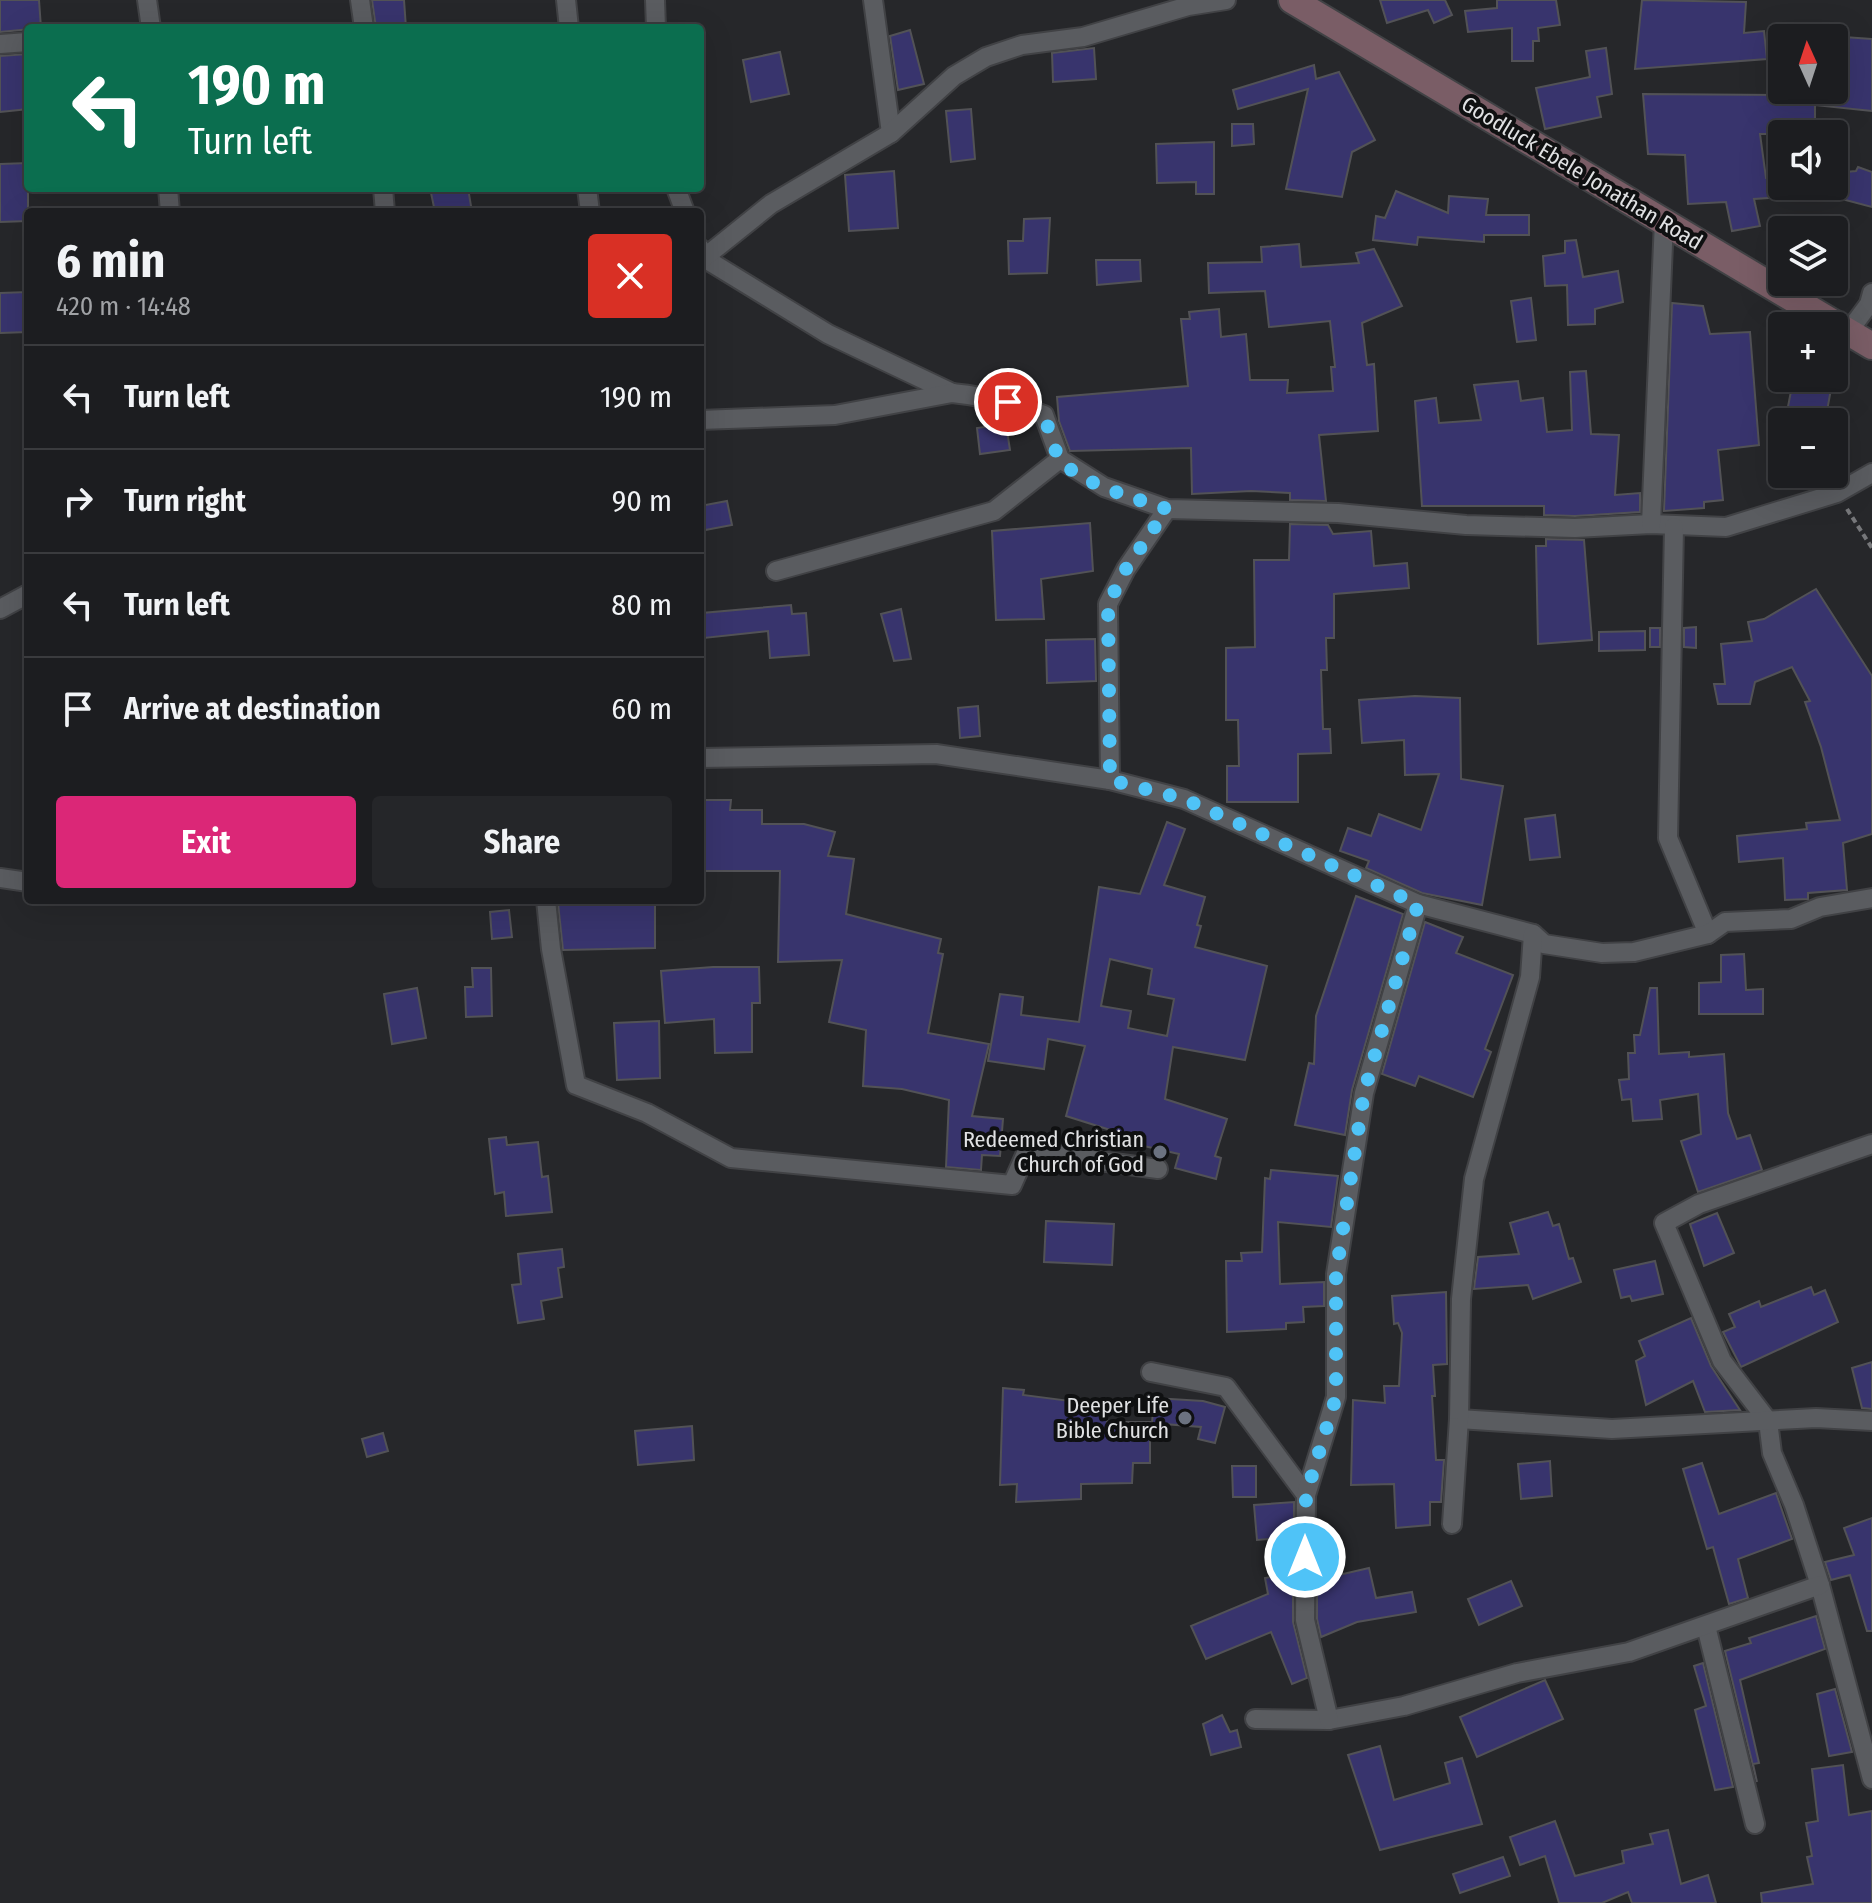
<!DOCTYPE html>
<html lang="en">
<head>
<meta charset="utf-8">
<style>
	:root { --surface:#1c1d20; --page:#252629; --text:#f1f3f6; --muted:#a0a2a5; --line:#3a3b3e; --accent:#db2777 }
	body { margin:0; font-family:"Fira Sans Condensed",sans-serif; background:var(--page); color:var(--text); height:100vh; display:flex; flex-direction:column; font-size:30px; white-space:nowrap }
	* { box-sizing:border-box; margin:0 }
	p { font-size:26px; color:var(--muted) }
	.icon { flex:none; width:44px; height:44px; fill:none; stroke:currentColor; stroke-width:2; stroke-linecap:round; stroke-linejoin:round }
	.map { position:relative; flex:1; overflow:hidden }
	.sheet { position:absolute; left:24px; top:208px; width:680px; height:696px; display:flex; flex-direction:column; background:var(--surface); border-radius:8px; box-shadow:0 8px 32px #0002,0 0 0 2px var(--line) }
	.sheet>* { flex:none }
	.hud { position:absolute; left:24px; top:24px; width:680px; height:168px; border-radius:8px; box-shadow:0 8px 32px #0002,0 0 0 2px var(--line); background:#0b6e4f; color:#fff; overflow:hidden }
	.needle { width:52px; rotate:357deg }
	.tools { position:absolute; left:1768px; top:24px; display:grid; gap:16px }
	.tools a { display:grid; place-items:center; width:80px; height:80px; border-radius:8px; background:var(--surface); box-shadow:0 8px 32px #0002,0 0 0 2px var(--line); font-size:40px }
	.pin { position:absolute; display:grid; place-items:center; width:68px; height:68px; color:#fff; margin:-34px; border:4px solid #fff; border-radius:50%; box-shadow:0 2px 8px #0007 }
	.me { position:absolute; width:88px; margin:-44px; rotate:0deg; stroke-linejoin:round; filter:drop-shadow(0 0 6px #0008) }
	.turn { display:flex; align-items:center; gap:28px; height:168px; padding:0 32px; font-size:36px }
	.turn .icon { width:104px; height:104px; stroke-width:2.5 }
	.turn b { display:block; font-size:56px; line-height:68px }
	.round { display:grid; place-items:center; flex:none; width:84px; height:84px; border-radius:8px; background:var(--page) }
	.headline { display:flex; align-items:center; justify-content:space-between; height:136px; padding:0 32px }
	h1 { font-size:48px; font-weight:700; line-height:60px }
	.primary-button { display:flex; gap:16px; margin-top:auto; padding:16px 32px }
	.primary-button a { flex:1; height:92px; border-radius:8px; background:var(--accent); color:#fff; font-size:32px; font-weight:700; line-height:92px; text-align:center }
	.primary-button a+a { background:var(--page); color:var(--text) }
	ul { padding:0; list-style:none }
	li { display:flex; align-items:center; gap:24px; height:104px; padding:0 32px; border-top:2px solid var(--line) }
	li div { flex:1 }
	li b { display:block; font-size:30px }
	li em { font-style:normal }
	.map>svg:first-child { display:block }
</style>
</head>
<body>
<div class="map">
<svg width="1872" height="1903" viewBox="0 0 1872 1903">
	<rect width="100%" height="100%" fill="#26272a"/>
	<g fill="#38346d" stroke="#525256" stroke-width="2" fill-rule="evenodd">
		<path d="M0 0H39L41 28 0 32Z"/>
		<path d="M372 0H404L406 28H376Z"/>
		<path d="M1380 0H1445L1452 15 1434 23 1428 10 1387 23Z"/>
		<path d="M1497 0H1556L1560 25 1538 28 1539 41H1533V61H1512V28L1468 32 1465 11 1497 8Z"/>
		<path d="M1642 0 1746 2 1744 33 1764 31 1767 59 1635 69Z"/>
		<path d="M910 30 924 84 898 90 890 36Z"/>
		<path d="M1844 37 1872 39V111L1815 105V134H1760L1766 178 1782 177 1783 197 1754 199 1760 226 1732 231 1726 202 1688 204 1685 155 1648 154 1643 94 1779 95 1780 90H1834V72H1842Z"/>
		<path d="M1094 48 1096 79 1053 82 1052 53Z"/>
		<path d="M1606 48 1612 94 1597 97 1601 117 1545 129 1536 88 1590 77 1586 51Z"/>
		<path d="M780 52 789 94 751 102 743 60Z"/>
		<path d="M28 54V109L0 112V56Z"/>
		<path d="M1314 65 1316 79 1339 72 1375 140 1352 152 1342 197 1286 189 1308 89 1238 109 1233 90Z"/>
		<path d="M971 109 975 159 951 162 946 111Z"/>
		<path d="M1232 124H1253L1254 144 1232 146Z"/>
		<path d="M1214 142V194H1196V182L1157 183 1156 144Z"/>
		<path d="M28 163V221L0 222V164Z"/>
		<path d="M1858 167 1872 172V207L1834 197V173L1856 171Z"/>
		<path d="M894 171 898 228 849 231 845 175Z"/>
		<path d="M430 188H468L472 212H435Z"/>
		<path d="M1396 191 1448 213 1449 196 1488 199 1486 215H1529V235H1484V242L1418 237 1417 245 1373 240 1376 216 1385 218Z"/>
		<path d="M1050 218 1047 273 1009 274 1008 241H1023L1024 219Z"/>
		<path d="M1576 240 1583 277 1618 271 1623 302 1595 309V324L1568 325 1567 285 1545 286 1543 256 1565 253V241Z"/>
		<path d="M1299 244 1301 267 1359 263 1356 253 1374 249 1402 306 1362 323 1367 365 1374 364 1378 431 1319 435 1326 501 1290 500V493L1251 491 1192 494 1191 448 1070 451 1059 421 1057 397 1188 386 1181 319H1190L1189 312 1219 309 1221 337 1246 334 1250 380H1288L1287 393 1333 391 1331 367H1335L1330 321 1269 327 1265 291 1209 293 1208 263 1262 262 1261 247Z"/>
		<path d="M1096 260H1140L1141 281 1097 285Z"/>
		<path d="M28 292V332L0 333V293Z"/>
		<path d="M1531 298 1536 340 1517 342 1511 301Z"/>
		<path d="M1672 303 1703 306 1710 334 1750 332 1759 445 1718 450 1723 500 1704 502V508L1664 511Z"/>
		<path d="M1586 371 1591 434 1619 435 1615 495 1640 493V512L1575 516 1544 515V506H1422L1415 401 1436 398 1439 423 1481 420 1474 385 1518 381 1521 401 1543 398 1547 432 1572 430 1570 372Z"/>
		<path d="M1796 384 1831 389 1825 422H1785L1792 386Z"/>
		<path d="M1006 424 1010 450 980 454 977 428Z"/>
		<path d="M727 501 732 525 700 531V506Z"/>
		<path d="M1090 523 1093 571 1041 579 1044 619 996 620 992 531Z"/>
		<path d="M1290 524 1328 525 1333 534 1371 531 1374 566 1407 563 1409 588 1334 594V638H1326L1327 670H1321L1323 729H1330L1331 753 1298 754V802H1227V766H1239L1238 720H1226V648L1255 647 1254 560H1289Z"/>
		<path d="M1546 539 1584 540 1592 640 1538 644 1536 546H1546Z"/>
		<path d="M1816 589 1872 676V834L1843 843 1847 890 1808 893V899L1785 900 1783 858 1739 862 1737 836 1807 829 1806 823 1840 820 1821 747 1805 702 1810 701 1792 667 1755 682 1750 704H1718L1714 684H1725L1721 644 1752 641 1748 622 1764 619Z"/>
		<path d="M791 605 792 614 806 613 809 655 770 658 768 631 704 638 702 613Z"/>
		<path d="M901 609 911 659 894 661 881 614Z"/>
		<path d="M1696 627V648L1684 647V628Z"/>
		<rect x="1650" y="628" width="10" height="19"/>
		<path d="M1645 631V650L1599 651V632Z"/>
		<path d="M1095 639 1096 681 1047 683 1046 640Z"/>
		<path d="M1415 696 1460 698 1461 779 1503 786 1482 905 1422 893 1366 868 1369 861 1340 851 1348 828 1371 836 1379 814 1421 830 1439 774 1405 775 1404 740 1362 743 1359 700Z"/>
		<path d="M978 706 980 736 960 738 958 708Z"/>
		<path d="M700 800H731L730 810H762V824H804L835 832 828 856 854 859 846 914 941 939 938 953 943 954 928 1033 989 1044 972 1116 1003 1119 1000 1156 982 1155 981 1170 946 1167 949 1100 902 1089 863 1086 866 1030 829 1022 842 960 778 962 780 871H700Z"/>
		<path d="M1555 815 1560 857 1530 860 1525 819Z"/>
		<path d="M1167 822 1185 829 1164 885 1205 897 1197 925 1201 926 1195 947 1267 966 1245 1060 1173 1047 1165 1099 1227 1119 1215 1156 1221 1158 1216 1179 1175 1168 1179 1154 1122 1141 1123 1134 1066 1116 1085 1046 1048 1039 1044 1069 988 1061 1000 994 1023 997 1021 1015 1079 1022 1099 887 1140 894ZM1110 959 1152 969 1148 994 1174 999 1167 1036 1128 1028 1131 1011 1101 1006Z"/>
		<path d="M1356 896 1403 914 1352 1090 1345 1135 1295 1125 1309 1063 1314 1064 1316 1016Z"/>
		<path d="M613 900H655V948L563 950 558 903 613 905Z"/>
		<path d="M509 910 512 937 492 939 490 912Z"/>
		<path d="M1425 922 1463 937 1456 953 1513 975 1485 1049 1491 1052 1473 1097 1419 1076 1415 1086 1382 1074Z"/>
		<path d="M1744 954 1746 990 1763 989V1014H1699V983L1721 982V955Z"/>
		<path d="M713 967H759L760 1003H752V1052L715 1053 714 1019 665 1023 661 971Z"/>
		<path d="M472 968H491L492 1016 466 1017 465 987H473Z"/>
		<path d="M417 988 426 1038 392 1044 384 994Z"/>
		<path d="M1650 988H1657L1659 1054 1689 1052V1057L1724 1054 1728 1113 1737 1139 1750 1135 1762 1170 1698 1192 1681 1141 1701 1134 1698 1094 1660 1100 1662 1119 1633 1121 1631 1099 1622 1100 1619 1080 1629 1079 1628 1053H1635L1634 1035H1640Z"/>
		<path d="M659 1021 660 1078 617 1080 614 1023Z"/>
		<path d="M506 1137 507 1145 538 1142 542 1177 548 1176 552 1212 506 1216 504 1192 495 1194 489 1139Z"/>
		<path d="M1271 1170 1338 1176 1331 1227 1278 1222 1280 1284 1324 1282V1306L1303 1307 1304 1322 1286 1323V1329L1227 1332 1226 1261H1242L1241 1253 1262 1252 1265 1178 1270 1179Z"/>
		<path d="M1548 1212 1553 1226 1559 1224 1569 1259 1573 1258 1581 1282 1533 1299 1528 1285 1474 1289 1478 1257 1519 1254 1510 1223Z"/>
		<path d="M1717 1213 1734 1253 1704 1266 1690 1224Z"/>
		<path d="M1046 1221 1114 1224 1112 1265 1044 1262Z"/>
		<path d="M562 1249 564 1267 558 1268 562 1297 541 1301 544 1319 518 1323 512 1285 521 1284 518 1254Z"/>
		<path d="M1655 1261 1663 1294 1632 1301 1630 1296 1621 1298 1614 1270Z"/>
		<path d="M1811 1287 1814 1295 1825 1290 1838 1322 1741 1367 1723 1332 1735 1327 1729 1314 1759 1301 1761 1307Z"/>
		<path d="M1446 1292 1447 1364 1433 1365 1435 1396H1432L1436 1460H1444L1441 1502H1430V1525L1396 1528 1394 1484 1351 1485 1353 1400 1385 1403 1384 1386H1399L1402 1333 1398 1323 1394 1324 1392 1296Z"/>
		<path d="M1691 1318 1711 1366 1740 1410 1705 1412 1693 1381 1646 1405 1636 1361 1645 1356 1639 1341Z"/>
		<path d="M1872 1362V1409L1862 1408 1852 1368Z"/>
		<path d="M1003 1388 1024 1390 1023 1395 1109 1406 1107 1422H1150V1463H1133L1132 1483 1081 1484V1499L1016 1502 1017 1484 1000 1485Z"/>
		<path d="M1154 1398 1203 1401 1225 1407 1215 1443 1198 1439 1201 1427 1152 1423Z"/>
		<path d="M692 1426 694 1460 638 1465 635 1431Z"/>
		<path d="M383 1433 388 1451 367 1457 362 1439Z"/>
		<path d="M1550 1461 1552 1496 1521 1499 1518 1464Z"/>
		<path d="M1702 1463 1719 1514 1776 1493 1792 1539 1738 1559 1748 1598 1729 1604 1713 1547 1707 1549 1683 1469Z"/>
		<path d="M1232 1466H1256V1497H1233Z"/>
		<path d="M1294 1502V1537L1257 1540 1254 1505Z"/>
		<path d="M1872 1518V1631H1867L1850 1575 1831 1580 1825 1562 1854 1555 1844 1528Z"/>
		<path d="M1369 1568 1376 1598 1412 1592 1416 1612 1357 1622 1321 1637 1317 1619V1580Z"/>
		<path d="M1293 1573V1622L1307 1678 1292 1684 1271 1632 1206 1659 1191 1626 1268 1594 1265 1578Z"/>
		<path d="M1511 1581 1522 1606 1479 1625 1468 1599Z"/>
		<path d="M1816 1616 1825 1649 1740 1680 1759 1763 1753 1764 1757 1782 1725 1651 1751 1643 1749 1638Z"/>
		<path d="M1703 1663 1733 1787 1715 1790 1695 1710 1706 1706 1694 1666Z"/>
		<path d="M1545 1680 1563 1719 1477 1757 1460 1717Z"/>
		<path d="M1835 1689 1852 1752 1829 1756 1817 1694Z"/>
		<path d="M1222 1715 1230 1732 1237 1730 1241 1747 1211 1755 1203 1724Z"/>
		<path d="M1380 1746 1394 1800 1450 1783 1445 1763 1462 1758 1482 1824 1380 1850 1348 1755Z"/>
		<path d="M1843 1765 1849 1815 1872 1811V1903H1762L1761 1893 1813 1884 1807 1857 1812 1856 1806 1823 1818 1821 1812 1769Z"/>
		<path d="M1555 1821 1575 1876 1624 1863 1622 1851 1653 1844 1650 1834 1668 1830 1681 1884 1708 1875 1716 1903H1632L1628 1892 1602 1903H1559L1545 1856 1520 1865 1510 1837Z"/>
		<path d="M1503 1857 1510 1876 1460 1893 1453 1874Z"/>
	</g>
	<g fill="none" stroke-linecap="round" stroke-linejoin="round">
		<g stroke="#414245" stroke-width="22">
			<g id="street">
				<path d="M147 0 151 28"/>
				<path d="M360 0 364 28"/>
				<path d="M566 0 569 28"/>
				<path d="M655 0 656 28"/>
				<path d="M873 0 891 133"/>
				<path d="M0 44 28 42"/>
				<path d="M168 188 170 212"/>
				<path d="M383 188 385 212"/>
				<path d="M587 188 590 212"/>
				<path d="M676 188 685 212"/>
				<path d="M700 248 704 258 828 334 952 393"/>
				<path d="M700 261 771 204 891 133 954 76 986 57 1022 45 1083 37 1188 6 1226 0"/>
				<path d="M1849 331 1869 304 1872 293"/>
				<path d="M700 420 835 415 952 393C985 396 1014 404 1044 415L1060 459 1104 487 1167 509 1338 513 1466 525 1575 528 1651 524 1726 527 1837 493 1872 473"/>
				<path d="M1651 524 1664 221"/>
				<path d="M1674 527 1668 838 1708 934"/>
				<path d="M776 571 994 511 1060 459"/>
				<path d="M0 609 28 594"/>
				<path d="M700 758 936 754 1110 780 1184 799 1418 904 1533 934 1544 944 1602 953 1634 952 1708 934 1725 922 1791 919 1820 907 1872 898"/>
				<path d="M1110 780 1108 604 1126 569 1167 509"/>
				<path d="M0 878 28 882"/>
				<path d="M546 900 551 949 576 1085 647 1113 731 1158 1012 1185 1027 1151 1158 1169"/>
				<path d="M1872 1144 1699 1204 1664 1223 1722 1361 1768 1421 1772 1453 1794 1505 1820 1585 1872 1779"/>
				<path d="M1151 1372 1226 1387 1306 1495"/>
				<path d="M1459 1419 1612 1429 1816 1418 1872 1421"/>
				<path d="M1452 1524 1459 1419 1461 1299 1474 1179 1530 977 1533 934"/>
				<path d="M1706 1626 1755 1824"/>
				<path d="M1255 1719 1329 1720 1404 1706 1517 1673 1629 1652 1820 1585"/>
				<path d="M1329 1720 1305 1620 1306 1495 1336 1397V1274L1364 1093 1418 904"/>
			</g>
		</g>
		<g stroke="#414245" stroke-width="30">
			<path id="secondary" d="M1292 0 1872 346"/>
		</g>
		<path stroke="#76777a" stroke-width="4" stroke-dasharray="6 4" stroke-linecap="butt" d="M1847 509 1872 548"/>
		<use href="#street" stroke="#5a5c60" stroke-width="18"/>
		<use href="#secondary" stroke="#7a5d66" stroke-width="26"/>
	</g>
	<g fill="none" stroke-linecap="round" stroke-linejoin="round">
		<path stroke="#4fc3f7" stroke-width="14" stroke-dasharray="0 25.2" d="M1008 402 1044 415C1049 428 1052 446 1059 457 1074 483 1139 499 1167 509L1126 569 1108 604 1110 780 1184 799 1418 904 1364 1093 1336 1274V1397L1306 1495 1305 1557"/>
	</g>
	<g fill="#6b7280" stroke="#0f1011" stroke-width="3">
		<circle cx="1160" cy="1152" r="8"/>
		<circle cx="1185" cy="1418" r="8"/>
	</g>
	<g text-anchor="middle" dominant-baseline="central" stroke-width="8" stroke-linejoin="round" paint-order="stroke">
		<g font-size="22" fill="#e0e1e3" stroke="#0f1011">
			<text transform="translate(1582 173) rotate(31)">Goodluck Ebele Jonathan Road</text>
		</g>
		<g font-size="22" fill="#e0e1e3" stroke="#0f1011" text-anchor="end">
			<text x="1144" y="1139">Redeemed Christian<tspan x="1144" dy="25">Church of God</tspan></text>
			<text x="1169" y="1405">Deeper Life<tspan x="1169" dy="25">Bible Church</tspan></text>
		</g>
	</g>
</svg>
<div class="tools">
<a><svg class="needle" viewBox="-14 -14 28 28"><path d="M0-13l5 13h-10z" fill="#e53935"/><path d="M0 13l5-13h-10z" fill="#a0a2a5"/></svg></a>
<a><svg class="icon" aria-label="sound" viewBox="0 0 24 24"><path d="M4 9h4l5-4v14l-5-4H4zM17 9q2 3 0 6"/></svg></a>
<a><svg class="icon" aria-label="layers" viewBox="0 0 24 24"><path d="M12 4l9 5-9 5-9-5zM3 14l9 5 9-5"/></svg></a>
<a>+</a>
<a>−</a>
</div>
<div class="pin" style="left:1008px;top:402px;background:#d93025"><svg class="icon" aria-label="arrive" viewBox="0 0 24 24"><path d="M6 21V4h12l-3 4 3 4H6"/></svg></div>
<svg class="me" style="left:1305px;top:1557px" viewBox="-20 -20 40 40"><circle r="17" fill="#4fc3f7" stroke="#fff" stroke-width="3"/><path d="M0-11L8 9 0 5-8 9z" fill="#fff"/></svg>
<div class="hud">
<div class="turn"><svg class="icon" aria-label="left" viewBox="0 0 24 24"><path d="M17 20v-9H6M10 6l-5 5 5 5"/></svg><div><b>190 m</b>Turn left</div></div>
</div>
<section class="sheet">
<div class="headline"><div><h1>6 min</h1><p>420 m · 14:48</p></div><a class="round" style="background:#d93025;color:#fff"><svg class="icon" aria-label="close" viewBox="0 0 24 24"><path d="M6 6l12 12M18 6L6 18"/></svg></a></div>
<ul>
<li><svg class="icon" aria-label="left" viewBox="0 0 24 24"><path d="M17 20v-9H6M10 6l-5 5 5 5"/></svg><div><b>Turn left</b></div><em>190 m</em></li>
<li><svg class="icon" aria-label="right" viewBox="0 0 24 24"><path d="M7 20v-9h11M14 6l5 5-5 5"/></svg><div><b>Turn right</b></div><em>90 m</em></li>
<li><svg class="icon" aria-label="left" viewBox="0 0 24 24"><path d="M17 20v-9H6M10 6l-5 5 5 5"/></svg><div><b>Turn left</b></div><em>80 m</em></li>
<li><svg class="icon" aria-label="arrive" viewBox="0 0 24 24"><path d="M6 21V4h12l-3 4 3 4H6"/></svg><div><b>Arrive at destination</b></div><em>60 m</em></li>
</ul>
<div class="primary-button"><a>Exit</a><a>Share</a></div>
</section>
</div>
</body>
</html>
